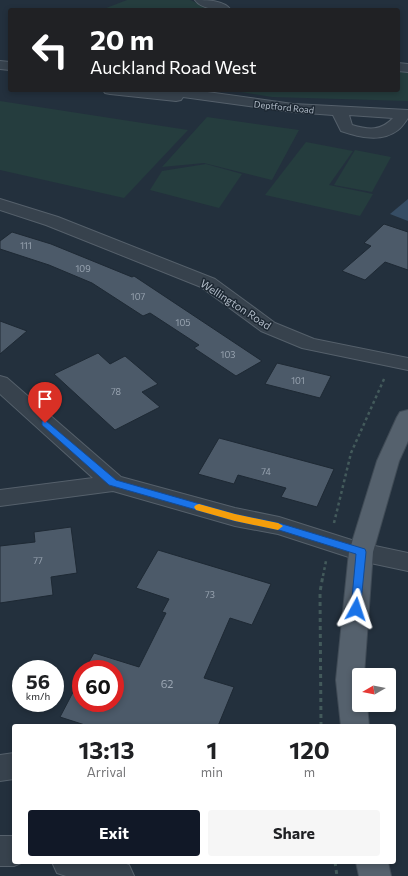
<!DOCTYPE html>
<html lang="en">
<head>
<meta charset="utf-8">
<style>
	:root { --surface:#fff; --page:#f6f6f6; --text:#202124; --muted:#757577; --accent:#111827 }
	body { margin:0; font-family:Commissioner,sans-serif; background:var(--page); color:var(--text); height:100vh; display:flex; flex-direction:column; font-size:15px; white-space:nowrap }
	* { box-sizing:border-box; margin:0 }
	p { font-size:13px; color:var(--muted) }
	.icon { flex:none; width:22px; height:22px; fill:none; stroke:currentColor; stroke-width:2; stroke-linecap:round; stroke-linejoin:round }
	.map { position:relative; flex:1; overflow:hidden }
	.drawer { position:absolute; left:12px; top:724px; width:384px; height:140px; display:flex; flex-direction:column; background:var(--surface); border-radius:4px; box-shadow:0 2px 6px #0003 }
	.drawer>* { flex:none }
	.banner { position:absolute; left:8px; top:8px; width:392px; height:84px; border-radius:4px; box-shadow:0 2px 6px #0003; background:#202124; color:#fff; overflow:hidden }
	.needle { width:26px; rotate:261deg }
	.controls { position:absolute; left:352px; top:668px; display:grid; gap:8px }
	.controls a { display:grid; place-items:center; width:44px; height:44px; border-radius:4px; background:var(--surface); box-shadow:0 2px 6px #0003; font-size:20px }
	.speed { position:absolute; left:12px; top:660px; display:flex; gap:8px; font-size:20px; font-weight:700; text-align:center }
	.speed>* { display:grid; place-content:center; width:52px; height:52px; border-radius:50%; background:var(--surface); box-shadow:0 2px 6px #0003; line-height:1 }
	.speed small { font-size:10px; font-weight:400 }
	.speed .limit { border:6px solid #d22; background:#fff; color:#111 }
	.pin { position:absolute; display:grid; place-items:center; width:34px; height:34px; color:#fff; margin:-41px -17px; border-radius:50% 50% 50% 0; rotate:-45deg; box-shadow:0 0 4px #0007 }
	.pin .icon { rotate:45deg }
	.me { position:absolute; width:44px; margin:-22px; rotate:5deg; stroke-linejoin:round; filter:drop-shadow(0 0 3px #0008) }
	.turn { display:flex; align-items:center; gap:14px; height:84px; padding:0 16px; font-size:18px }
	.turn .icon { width:52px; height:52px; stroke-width:2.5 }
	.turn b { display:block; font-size:28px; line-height:34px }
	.eta { display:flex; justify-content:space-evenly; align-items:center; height:68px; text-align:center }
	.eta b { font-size:24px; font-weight:700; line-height:28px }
	.cta { display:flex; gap:8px; margin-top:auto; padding:8px 16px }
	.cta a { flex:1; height:46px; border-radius:4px; background:var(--accent); color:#fff; font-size:16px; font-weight:700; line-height:46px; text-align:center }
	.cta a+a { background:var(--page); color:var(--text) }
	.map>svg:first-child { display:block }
</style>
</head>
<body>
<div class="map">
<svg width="408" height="876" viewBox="0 0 408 876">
	<rect width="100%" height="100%" fill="#23303d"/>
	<g fill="#253d3e">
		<path d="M127 0H190L214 10H101Z"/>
		<path d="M398 72H408V101L272 97 229 90H398Z"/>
		<path d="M0 101 188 130 124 198 0 170Z"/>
		<path d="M207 117 299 130 272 180 204 163 162 167Z"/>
		<path d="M306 142 353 151 329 185 373 194 360 216 265 195Z"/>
		<path d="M355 150 391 157 372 192 334 185Z"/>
		<path d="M206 164 242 174 219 208 150 190 162 171Z"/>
	</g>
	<path fill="#364d64" d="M408 199V221L390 214Z"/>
	<g fill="#4c5a69" stroke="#1e2934">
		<path d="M384 224 408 232V270L385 262 365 280 342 271 371 246 364 243Z"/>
		<path d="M12 232 51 244 132 277 134 276 262 361 236 376 194 348 199 345 150 313 143 316 92 283 49 265 0 249V241Z"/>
		<path d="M0 321 27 331 0 354Z"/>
		<path d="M98 353 110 364 125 356 158 384 142 392 160 407 115 430 54 374Z"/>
		<path d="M277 363 331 376 320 398 265 384Z"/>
		<path d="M219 438 334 469 317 507 281 497 286 488 238 475 234 484 198 474Z"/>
		<path d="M71 527 77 573 51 577 53 595 0 603V546L35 542 34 532Z"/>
		<path d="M158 550 271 584 252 625 230 618 204 678 234 687 218 726H88L60 717 81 677V703H115V669H85L94 653 139 667 166 613 162 612 169 599 136 588Z"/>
	</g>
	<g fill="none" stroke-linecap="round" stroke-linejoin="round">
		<g stroke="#55606b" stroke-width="2">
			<g id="minor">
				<path d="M195 0C206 0 224 0 231 10 220 10 202 10 195 0Z"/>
				<path d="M0 61 10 62V70L0 69Z"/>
				<path d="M398 63 408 64V72L398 71Z"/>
				<path d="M103 90H193L293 104 408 110V118C405 122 402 127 398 130 381 143 359 137 341 131L333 115 293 112 183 97 181 100 176 101 110 94 105 93ZM349 115 393 118C381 131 369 130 352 125Z"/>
				<path d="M0 199 58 217 215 279 275 323 314 339 408 358V370L302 348 261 331 201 287 46 225 0 210Z"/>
				<path d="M0 376 7 378 121 477 235 508 279 517 361 543 408 553V571L361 561 278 534 235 526 113 491 0 506V490L93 478 0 394Z"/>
				<path d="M14 753V779L0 781V755Z"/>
				<path d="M0 836H14V862H23L14 866H0Z"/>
				<path d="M52 862H121L129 865 134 876H66L57 873Z"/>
			</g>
		</g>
		<g stroke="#404b56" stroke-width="2">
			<g id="major">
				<path d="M408 410V441L399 461 373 552 364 675H359V705H367L369 726H341L336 680 349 552 377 461 397 417 400 412Z"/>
				<path d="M356 862H388L391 876H359Z"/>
			</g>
		</g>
		<g stroke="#435a5b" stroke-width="2.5" stroke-dasharray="3 3" stroke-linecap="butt">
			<path d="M334 523 351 453 385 377"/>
			<path d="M323 576 326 561"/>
		</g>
		<g stroke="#435a5b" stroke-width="3" stroke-dasharray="4 4" stroke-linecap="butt">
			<path d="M321 726 320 592 323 575"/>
			<path d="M335 862 337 876"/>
		</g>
		<use href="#minor" fill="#37424d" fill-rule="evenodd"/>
		<use href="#major" fill="#55616d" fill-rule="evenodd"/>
	</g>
	<path fill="#1a73e8" stroke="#114b97" d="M45 420 116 480 235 514 279 523 365 549 366 552 360 612 356 613 351 609 356 554 279 530 235 521 109 485 42 425V421Z"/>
	<path fill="#f59e0b" d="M199 504 235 514 278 523 283 526 278 530 235 521 196 510 194 507 196 505Z"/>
	<g text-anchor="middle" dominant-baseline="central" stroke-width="3" stroke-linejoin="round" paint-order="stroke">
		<g font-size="9" fill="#b3bdc9" stroke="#1c2732">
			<text transform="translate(284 107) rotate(6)">Deptford Road</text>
		</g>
		<g font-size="9" fill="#99a4b1">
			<text x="26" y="245">111</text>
			<text x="83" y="268">109</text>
			<text x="138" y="296">107</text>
			<text x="183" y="322">105</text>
			<text x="228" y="354">103</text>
			<text x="298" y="380">101</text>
			<text x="116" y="391">78</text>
			<text x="266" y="471">74</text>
			<text x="38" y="560">77</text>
			<text x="210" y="594">73</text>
		</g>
		<g font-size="11" fill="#b3bdc9" stroke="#1c2732">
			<text transform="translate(236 304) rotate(33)">Wellington Road</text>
		</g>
		<g font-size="11" fill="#99a4b1">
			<text x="167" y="683">62</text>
		</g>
	</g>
</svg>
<div class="controls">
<a><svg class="needle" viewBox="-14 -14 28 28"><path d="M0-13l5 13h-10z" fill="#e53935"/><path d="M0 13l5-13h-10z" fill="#757577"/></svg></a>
</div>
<div class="speed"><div>56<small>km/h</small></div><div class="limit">60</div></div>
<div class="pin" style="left:45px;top:423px;background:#d93025"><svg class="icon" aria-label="arrive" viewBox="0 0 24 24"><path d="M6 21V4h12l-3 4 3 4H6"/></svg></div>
<svg class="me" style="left:356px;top:609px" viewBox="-20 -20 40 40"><path d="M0-17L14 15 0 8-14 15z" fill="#1a73e8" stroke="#fff" stroke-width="4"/></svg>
<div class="banner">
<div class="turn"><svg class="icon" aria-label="left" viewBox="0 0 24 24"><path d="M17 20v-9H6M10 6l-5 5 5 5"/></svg><div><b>20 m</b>Auckland Road West</div></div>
</div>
<section class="drawer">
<div class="eta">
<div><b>13:13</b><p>Arrival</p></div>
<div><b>1</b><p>min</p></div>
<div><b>120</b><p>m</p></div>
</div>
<div class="cta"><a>Exit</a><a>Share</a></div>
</section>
</div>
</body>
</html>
